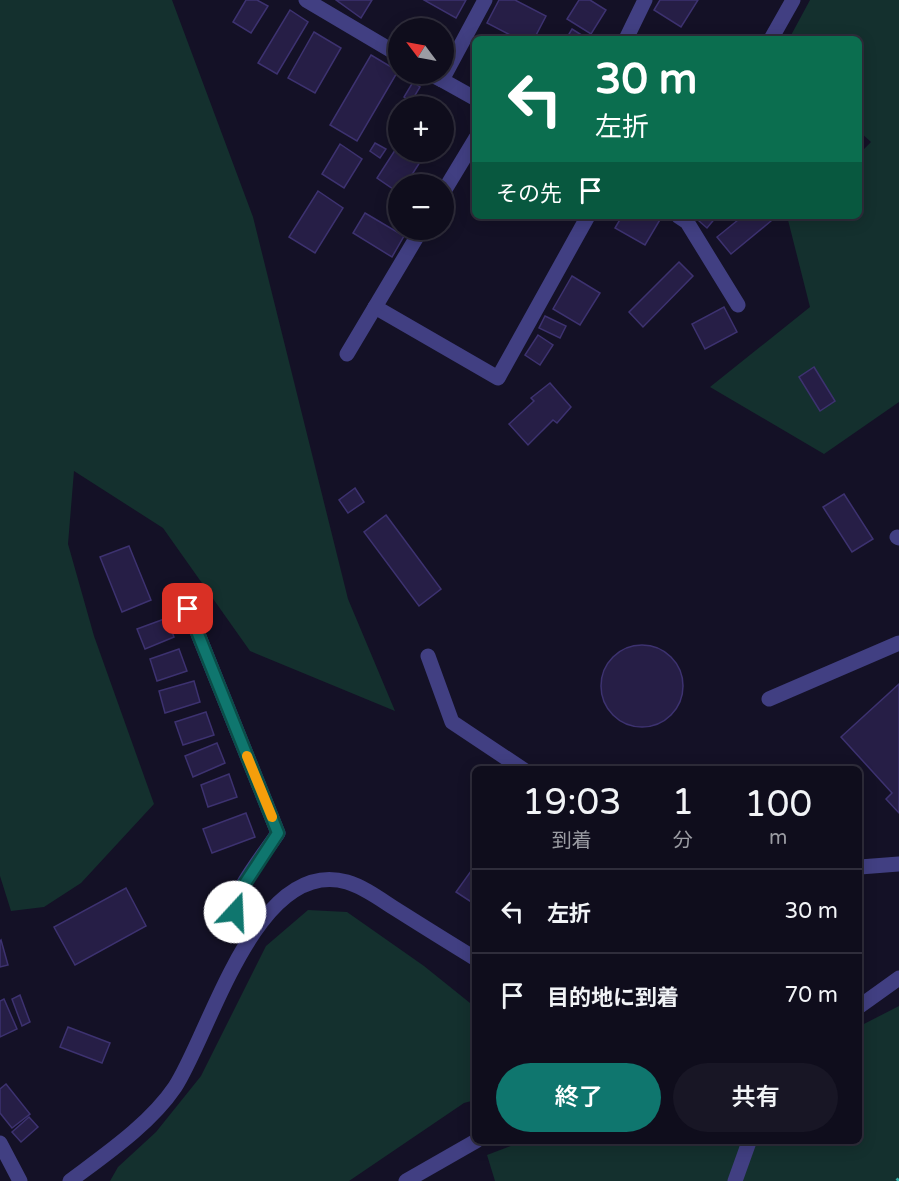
<!DOCTYPE html>
<html lang="ja">
<head>
<meta charset="utf-8">
<style>
	:root { --surface:#0f0d1c; --page:#181625; --text:#f1f3f6; --muted:#9b9ca3; --line:#2f2d3b; --accent:#0f766e }
	body { margin:0; font-family:"Varela Round","Noto Sans JP",sans-serif; background:var(--page); color:var(--text); height:100vh; display:flex; flex-direction:column; font-size:22px; white-space:nowrap }
	* { box-sizing:border-box; margin:0 }
	p { font-size:20px; color:var(--muted) }
	.icon { flex:none; width:33px; height:33px; fill:none; stroke:currentColor; stroke-width:2; stroke-linecap:round; stroke-linejoin:round }
	.map { position:relative; flex:1; overflow:hidden }
	.drawer { position:absolute; left:472px; top:766px; width:390px; height:378px; display:flex; flex-direction:column; background:var(--surface); border-radius:9px; box-shadow:0 3px 15px #0003,0 0 0 2px var(--line) }
	.drawer>* { flex:none }
	.guide { position:absolute; left:472px; top:36px; width:390px; height:183px; border-radius:9px; box-shadow:0 3px 15px #0003,0 0 0 2px var(--line); background:#0b6e4f; color:#fff; overflow:hidden }
	.needle { width:39px; rotate:302deg }
	.controls { position:absolute; left:388px; top:18px; display:grid; gap:12px }
	.controls a { display:grid; place-items:center; width:66px; height:66px; border-radius:50%; background:var(--surface); box-shadow:0 3px 15px #0003,0 0 0 2px var(--line); font-size:30px }
	.pin { position:absolute; display:grid; place-items:center; width:51px; height:51px; color:#fff; margin:-26px; border-radius:12px; box-shadow:0 3px 9px #0006 }
	.me { position:absolute; width:66px; margin:-33px; rotate:20deg; stroke-linejoin:round; filter:drop-shadow(0 0 4px #0008) }
	.turn { display:flex; align-items:center; gap:21px; height:126px; padding:0 24px; font-size:27px }
	.turn .icon { width:78px; height:78px; stroke-width:2.5 }
	.turn b { display:block; font-size:42px; line-height:51px }
	.then { display:flex; align-items:center; height:57px; padding:0 24px; background:#0003; gap:12px; font-size:22px }
	.eta { display:flex; justify-content:space-evenly; align-items:center; height:102px; text-align:center }
	.eta b { font-size:36px; font-weight:600; line-height:42px }
	.cta { display:flex; gap:12px; margin-top:auto; padding:12px 24px }
	.cta a { flex:1; height:69px; border-radius:36px; background:var(--accent); color:#fff; font-size:24px; font-weight:600; line-height:69px; text-align:center }
	.cta a+a { background:var(--page); color:var(--text) }
	ul { padding:0; list-style:none }
	li { display:flex; align-items:center; gap:18px; height:84px; padding:0 24px; border-top:2px solid var(--line) }
	li div { flex:1 }
	li b { display:block; font-size:22px }
	li em { font-style:normal }
	.map>svg:first-child { display:block }
</style>
</head>
<body>
<div class="map">
<svg width="899" height="1181" viewBox="0 0 899 1181">
	<rect width="100%" height="100%" fill="#141126"/>
	<g fill="#14302e">
		<path d="M0 0H172L253 217 348 599 395 711 250 651 163 528 74 471 68 544 94 636 154 804 81 883 44 907 11 911 0 876Z"/>
		<path d="M810 0H899V402L824 454 710 387 810 307 788 220 792 216H860V153L871 142 860 132V39H789Z"/>
		<path d="M308 910 347 912 424 966 475 1007V1100L464 1103 349 1181H110L118 1167 156 1132 201 1076 266 946Z"/>
		<path d="M899 1006V1181H495L487 1155 521 1142H860V1026Z"/>
	</g>
	<g fill="#261e46" stroke="#3d3270" stroke-width="1.5">
		<path d="M246 0H257L268 6 251 33 233 22Z"/>
		<path d="M336 0H372L361 18Z"/>
		<path d="M424 0H466L456 18Z"/>
		<path d="M499 0H515L546 16 534 39H518L487 23Z"/>
		<path d="M579 0H590L606 10 591 34 567 19Z"/>
		<path d="M660 0H698L681 27 654 10Z"/>
		<path d="M290 10 308 22 277 74 258 63Z"/>
		<path d="M572 29 588 39H566Z"/>
		<path d="M314 32 341 48 315 93 288 78Z"/>
		<path d="M371 55 398 71 357 141 330 125Z"/>
		<path d="M413 82 420 87 411 102 404 97Z"/>
		<path d="M375 143 386 149 380 158 370 151Z"/>
		<path d="M340 144 362 159 344 188 322 174Z"/>
		<path d="M399 144V152H411L422 159 406 184H399V193L377 178Z"/>
		<path d="M318 191 343 208 315 253 289 237Z"/>
		<path d="M365 213 404 236 392 257 353 233Z"/>
		<path d="M622 216H657L661 218 645 245 615 228Z"/>
		<path d="M703 216H717L707 228 699 221Z"/>
		<path d="M743 216H767L771 221 731 254 717 237Z"/>
		<path d="M679 262 693 276 643 327 629 312Z"/>
		<path d="M572 276 600 293 580 325 553 309Z"/>
		<path d="M724 307 737 332 705 349 692 324Z"/>
		<path d="M545 316 566 326 560 338 539 328Z"/>
		<path d="M538 335 553 345 540 365 525 355Z"/>
		<path d="M814 367 835 401 820 411 799 377Z"/>
		<path d="M550 383 571 407 557 423 553 420 528 445 509 424 534 401 531 398Z"/>
		<path d="M355 488 364 502 348 513 339 500Z"/>
		<path d="M844 494 873 539 852 552 823 507Z"/>
		<path d="M386 515 441 589 419 606 364 532Z"/>
		<path d="M129 546 151 600 122 612 100 557Z"/>
		<path d="M167 618 174 637 145 649 137 629Z"/>
		<circle cx="642" cy="686" r="41"/>
		<path d="M179 649 187 671 157 681 150 659Z"/>
		<path d="M194 681 200 702 165 713 159 691Z"/>
		<path d="M899 684V813L886 799 892 793 841 737Z"/>
		<path d="M206 712 214 735 183 745 175 722Z"/>
		<path d="M217 743 225 763 193 777 185 756Z"/>
		<path d="M229 774 237 797 208 807 201 785Z"/>
		<path d="M246 813 255 837 212 853 203 829Z"/>
		<path d="M476 864V905L456 892Z"/>
		<path d="M126 888 146 926 75 965 54 927Z"/>
		<path d="M1 940 8 965 0 967V941Z"/>
		<path d="M20 995 30 1022 22 1026 12 999Z"/>
		<path d="M4 999 17 1029 0 1037V1001Z"/>
		<path d="M68 1027 110 1043 102 1063 60 1047Z"/>
		<path d="M6 1084 30 1114 12 1128 0 1113V1089Z"/>
		<path d="M29 1117 38 1127 21 1142 12 1132Z"/>
	</g>
	<g fill="none" stroke-linecap="round" stroke-linejoin="round">
		<path stroke="#37b1a9" stroke-width="4" stroke-dasharray="3 4.5" stroke-linecap="butt" d="M897 1181 899 1179"/>
		<g stroke="#413f82" stroke-width="15">
			<path d="M306 0 399 55"/>
			<path d="M626 39 645 0"/>
			<path d="M771 39 793 0"/>
			<path d="M430 74 442 80 485 0"/>
			<path d="M442 80 476 99"/>
			<path d="M444 191 476 138"/>
			<path d="M678 216 687 222 738 305"/>
			<path d="M375 307 498 378 588 216"/>
			<path d="M347 354 421 230"/>
			<path d="M897 537 899 538"/>
			<path d="M188 609 278 833C268 849 231 893 235 911 236 921 246 927 253 932"/>
			<path d="M428 656 452 722 524 770"/>
			<path d="M769 699 899 643"/>
			<path d="M860 867 899 864"/>
			<path d="M860 1006 899 978"/>
			<path d="M0 1143 20 1181"/>
			<path d="M70 1181C106 1154 150 1124 175 1087 210 1034 256 856 347 882 364 887 380 899 394 908 421 925 448 942 476 959"/>
			<path d="M406 1181 476 1141"/>
			<path d="M735 1181 749 1142"/>
		</g>
	</g>
	<g fill="none" stroke-linecap="round" stroke-linejoin="round">
		<g stroke="#0a4d48" stroke-width="15">
			<path id="route" d="M188 609 278 833 236 897 235 912"/>
		</g>
		<use href="#route" stroke="#0f766e" stroke-width="10"/>
		<path stroke="#f59e0b" stroke-width="10" d="M247 756 272 817"/>
	</g>
</svg>
<div class="controls">
<a><svg class="needle" viewBox="-14 -14 28 28"><path d="M0-13l5 13h-10z" fill="#e53935"/><path d="M0 13l5-13h-10z" fill="#9b9ca3"/></svg></a>
<a>+</a>
<a>−</a>
</div>
<div class="pin" style="left:188px;top:609px;background:#d93025"><svg class="icon" aria-label="arrive" viewBox="0 0 24 24"><path d="M6 21V4h12l-3 4 3 4H6"/></svg></div>
<svg class="me" style="left:235px;top:912px" viewBox="-20 -20 40 40"><circle r="19" fill="#fff"/><path d="M0-13L10 11 0 6-10 11z" fill="#0f766e"/></svg>
<div class="guide">
<div class="turn"><svg class="icon" aria-label="left" viewBox="0 0 24 24"><path d="M17 20v-9H6M10 6l-5 5 5 5"/></svg><div><b>30 m</b>左折</div></div>
<div class="then">その先<svg class="icon" aria-label="arrive" viewBox="0 0 24 24"><path d="M6 21V4h12l-3 4 3 4H6"/></svg></div>
</div>
<section class="drawer">
<div class="eta">
<div><b>19:03</b><p>到着</p></div>
<div><b>1</b><p>分</p></div>
<div><b>100</b><p>m</p></div>
</div>
<ul>
<li><svg class="icon" aria-label="left" viewBox="0 0 24 24"><path d="M17 20v-9H6M10 6l-5 5 5 5"/></svg><div><b>左折</b></div><em>30 m</em></li>
<li><svg class="icon" aria-label="arrive" viewBox="0 0 24 24"><path d="M6 21V4h12l-3 4 3 4H6"/></svg><div><b>目的地に到着</b></div><em>70 m</em></li>
</ul>
<div class="cta"><a>終了</a><a>共有</a></div>
</section>
</div>
</body>
</html>
